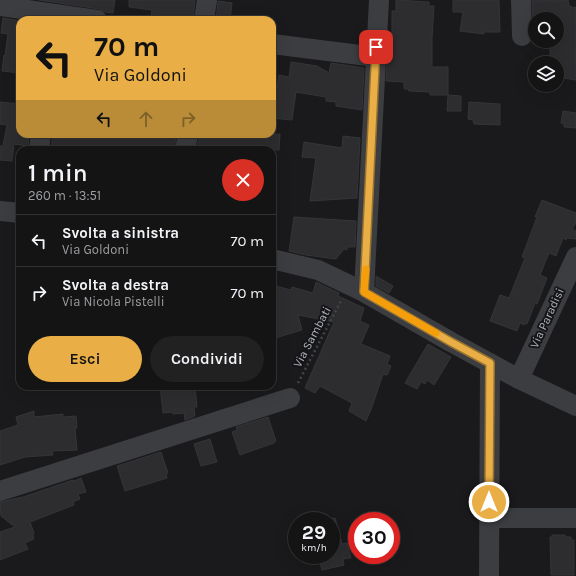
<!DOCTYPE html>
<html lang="it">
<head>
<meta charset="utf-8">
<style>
	:root { --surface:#141415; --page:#212122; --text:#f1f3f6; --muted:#9d9ea0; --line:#333334; --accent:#e9af46 }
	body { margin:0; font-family:Karla,sans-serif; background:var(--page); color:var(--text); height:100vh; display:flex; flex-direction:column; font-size:15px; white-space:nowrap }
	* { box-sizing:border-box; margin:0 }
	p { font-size:13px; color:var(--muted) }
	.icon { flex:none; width:22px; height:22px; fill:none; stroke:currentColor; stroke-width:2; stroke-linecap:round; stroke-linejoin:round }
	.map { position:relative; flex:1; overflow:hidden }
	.panel { position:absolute; left:16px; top:146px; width:260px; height:244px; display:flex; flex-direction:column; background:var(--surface); border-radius:12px; box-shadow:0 4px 16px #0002,0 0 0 1px var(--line) }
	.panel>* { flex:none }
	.banner { position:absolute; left:16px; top:16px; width:260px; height:122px; border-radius:12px; box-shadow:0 4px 16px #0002,0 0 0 1px var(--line); background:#e9af46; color:#111; overflow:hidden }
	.controls { position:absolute; left:528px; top:12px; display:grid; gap:8px }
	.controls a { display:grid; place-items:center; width:36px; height:36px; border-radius:50%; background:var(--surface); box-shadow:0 4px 16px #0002,0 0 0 1px var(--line); font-size:20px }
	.speed { position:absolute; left:288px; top:512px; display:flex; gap:8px; font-size:20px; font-weight:700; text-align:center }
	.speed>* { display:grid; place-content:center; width:52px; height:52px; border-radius:50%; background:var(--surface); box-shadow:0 4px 16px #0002,0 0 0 1px var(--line); line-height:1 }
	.speed small { font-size:10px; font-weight:400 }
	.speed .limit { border:6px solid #d22; background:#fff; color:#111 }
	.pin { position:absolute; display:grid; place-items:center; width:34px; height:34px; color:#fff; margin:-17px; border-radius:8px; box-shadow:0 2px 6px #0006 }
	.me { position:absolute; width:44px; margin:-22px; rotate:0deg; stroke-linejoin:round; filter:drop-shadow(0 0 3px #0008) }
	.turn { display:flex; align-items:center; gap:14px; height:84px; padding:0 12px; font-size:18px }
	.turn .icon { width:52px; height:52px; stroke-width:2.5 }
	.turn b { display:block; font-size:28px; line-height:34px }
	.lanes { display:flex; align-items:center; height:38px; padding:0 12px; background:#0003; justify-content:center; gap:20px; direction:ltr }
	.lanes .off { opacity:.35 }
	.round { display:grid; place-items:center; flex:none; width:42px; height:42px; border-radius:21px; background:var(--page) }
	.summary { display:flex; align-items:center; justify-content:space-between; height:68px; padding:0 12px }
	h1 { font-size:24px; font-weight:600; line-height:30px }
	.button { display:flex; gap:8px; margin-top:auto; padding:8px 12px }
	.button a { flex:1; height:46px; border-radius:24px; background:var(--accent); color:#111; font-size:16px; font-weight:600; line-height:46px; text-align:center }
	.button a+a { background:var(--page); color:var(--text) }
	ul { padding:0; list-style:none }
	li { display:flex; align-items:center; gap:12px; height:52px; padding:0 12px; border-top:1px solid var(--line) }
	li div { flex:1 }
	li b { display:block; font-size:15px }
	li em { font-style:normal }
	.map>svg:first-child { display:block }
</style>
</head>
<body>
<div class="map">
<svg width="576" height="576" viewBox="0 0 576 576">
	<rect width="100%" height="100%" fill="#1a1a1c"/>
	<g fill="#2d2d30" stroke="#343538">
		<path d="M39 0H115L113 13 105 12 99 9Z"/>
		<path d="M129 0H195L193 20H163L151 18 152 10 129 7Z"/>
		<path d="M396 0 429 2V6H434L432 38V67H448V95H430V92L409 91 408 89H404V82L386 81 388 44H392V11H396Z"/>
		<path d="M453 0H499L500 32H484V34L460 31 463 12H453Z"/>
		<path d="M532 0H568L569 6H571V8L576 7V80L557 77V63H551L549 41H557V19H533Z"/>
		<path d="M218 1 232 3 230 20H216Z"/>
		<path d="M3 18 20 21V73L2 71 4 55 5 56 8 34 1 33Z"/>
		<path d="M291 62 317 66 329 73 331 63 364 68 362 110 336 106V102L326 101V97L296 92 292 120 272 118V87L277 88 279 75 289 77Z"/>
		<path d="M448 95 461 96V111H447Z"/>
		<path d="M0 102 20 104V134L29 135 28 146 14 144 12 161 0 160V146H3L7 125 0 124Z"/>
		<path d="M469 102 500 104V125L474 124 473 120 468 119Z"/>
		<path d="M563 111 576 113V128L564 127V124L561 123Z"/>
		<path d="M53 134H99L118 137V134H122L144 137V134H174V136H176L174 150H51Z"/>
		<path d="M199 134H280L279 150H197Z"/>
		<path d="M343 136 360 138 357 198 310 201 316 158 302 157 304 142 342 148Z"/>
		<path d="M542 200 576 213V223L572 229 576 231V239L567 238 566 240 563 238 556 256 549 253 540 275 547 278 537 304 535 303 527 324 525 323 524 325 520 323 517 331 490 321 500 295 509 298 525 258 522 257 537 217H535Z"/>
		<path d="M294 217 356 221 355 247H347V250L344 249 336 259 306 255 289 251Z"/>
		<path d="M376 276 393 286 389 293 376 286Z"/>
		<path d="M316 282 339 293 338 296 364 308 360 321 369 325 361 344 390 356 387 364 391 366 387 375 383 374 372 407 366 421 349 411 352 403 320 386 315 393 305 388 334 322 298 315 302 330 272 339V285L291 290 292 287 313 293Z"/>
		<path d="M428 344 451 357 434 385 427 380 425 384 421 382 417 389 405 383Z"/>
		<path d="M160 386H195L197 407H194L195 416 185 420 184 413 173 414V412L163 413Z"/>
		<path d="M34 411V417L63 414V417L76 416 77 428H75L77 450 52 451 53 455 25 457 0 465V431L18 425 16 417Z"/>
		<path d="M268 417 276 441 274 442V443L240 455 232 432 237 430 236 427Z"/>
		<path d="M210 439 217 462 201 466 194 444Z"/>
		<path d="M161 452 168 473 166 474 167 478 125 491 117 466Z"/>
		<path d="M81 478 86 492 78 494 80 499 73 502 74 505 30 522 34 533 33 535 34 539 25 543 28 549 0 560V532L15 527 1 516 0 502 23 497 73 480 74 481Z"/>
		<path d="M335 518 342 544 347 543 351 558 343 559 344 565 322 570 318 555H331V519Z"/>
		<path d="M552 535H565V537H571V540H574V575H551L550 537H552Z"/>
	</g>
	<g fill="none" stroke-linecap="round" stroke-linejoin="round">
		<path stroke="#424448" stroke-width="2.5" stroke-dasharray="2 3" stroke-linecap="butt" d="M298 383 342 299"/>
		<g stroke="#3c3d41" stroke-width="20">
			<path d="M521 0 522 36"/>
			<path d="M0 6 97 20"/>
			<path d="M204 20 207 0"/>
			<path d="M272 44 376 57"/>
			<path d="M39 150 41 134"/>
			<path d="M185 150 188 134"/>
			<path d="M0 211 20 213"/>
			<path d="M272 259 318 270 364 292 451 342 519 379 576 406"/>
			<path d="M364 292 379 0"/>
			<path d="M519 379 576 257"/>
			<path d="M0 491 290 398"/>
			<path d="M489 518H576"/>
			<path d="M489 576 490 363"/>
		</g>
	</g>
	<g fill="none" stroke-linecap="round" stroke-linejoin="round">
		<g stroke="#97722e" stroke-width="10">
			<path id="route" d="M376 47 364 292 451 342 490 363 489 502"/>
		</g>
		<use href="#route" stroke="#e9af46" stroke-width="7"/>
		<path stroke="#f59e0b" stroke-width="7" d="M366 269 364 292 436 333"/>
	</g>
	<g text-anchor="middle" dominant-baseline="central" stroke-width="4" stroke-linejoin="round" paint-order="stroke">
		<g font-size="12" fill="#aeb2bb" stroke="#151518">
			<text transform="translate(547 318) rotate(-65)">Via Paradisi</text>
			<text transform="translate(312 337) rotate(-62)">Via Sambati</text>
		</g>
	</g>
</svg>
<div class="controls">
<a><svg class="icon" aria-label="search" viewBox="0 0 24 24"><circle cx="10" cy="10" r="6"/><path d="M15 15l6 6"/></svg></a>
<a><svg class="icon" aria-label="layers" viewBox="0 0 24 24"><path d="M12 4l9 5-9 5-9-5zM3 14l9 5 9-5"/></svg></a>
</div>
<div class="speed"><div>29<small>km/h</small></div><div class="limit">30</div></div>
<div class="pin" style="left:376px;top:47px;background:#d93025"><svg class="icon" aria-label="arrive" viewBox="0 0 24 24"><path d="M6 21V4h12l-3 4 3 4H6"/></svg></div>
<svg class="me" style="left:489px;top:502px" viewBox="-20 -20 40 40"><circle r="17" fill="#e9af46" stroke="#fff" stroke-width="3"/><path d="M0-11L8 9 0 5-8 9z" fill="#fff"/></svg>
<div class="banner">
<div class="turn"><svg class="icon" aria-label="left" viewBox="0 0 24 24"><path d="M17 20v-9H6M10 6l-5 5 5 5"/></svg><div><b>70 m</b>Via Goldoni</div></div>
<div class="lanes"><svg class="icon" aria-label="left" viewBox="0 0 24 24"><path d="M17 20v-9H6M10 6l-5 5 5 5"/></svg><svg class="icon off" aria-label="ahead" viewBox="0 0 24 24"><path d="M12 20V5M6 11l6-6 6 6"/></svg><svg class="icon off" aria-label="right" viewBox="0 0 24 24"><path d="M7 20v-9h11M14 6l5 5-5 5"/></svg></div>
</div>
<section class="panel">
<div class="summary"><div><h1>1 min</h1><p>260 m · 13:51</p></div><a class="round" style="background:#d93025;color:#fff"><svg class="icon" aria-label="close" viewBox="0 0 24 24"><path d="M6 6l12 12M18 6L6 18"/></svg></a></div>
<ul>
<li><svg class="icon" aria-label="left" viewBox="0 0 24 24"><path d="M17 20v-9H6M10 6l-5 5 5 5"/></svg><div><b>Svolta a sinistra</b><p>Via Goldoni</p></div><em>70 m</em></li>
<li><svg class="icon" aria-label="right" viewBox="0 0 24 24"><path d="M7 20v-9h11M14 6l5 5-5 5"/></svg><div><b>Svolta a destra</b><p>Via Nicola Pistelli</p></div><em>70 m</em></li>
</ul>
<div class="button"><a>Esci</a><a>Condividi</a></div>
</section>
</div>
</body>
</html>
